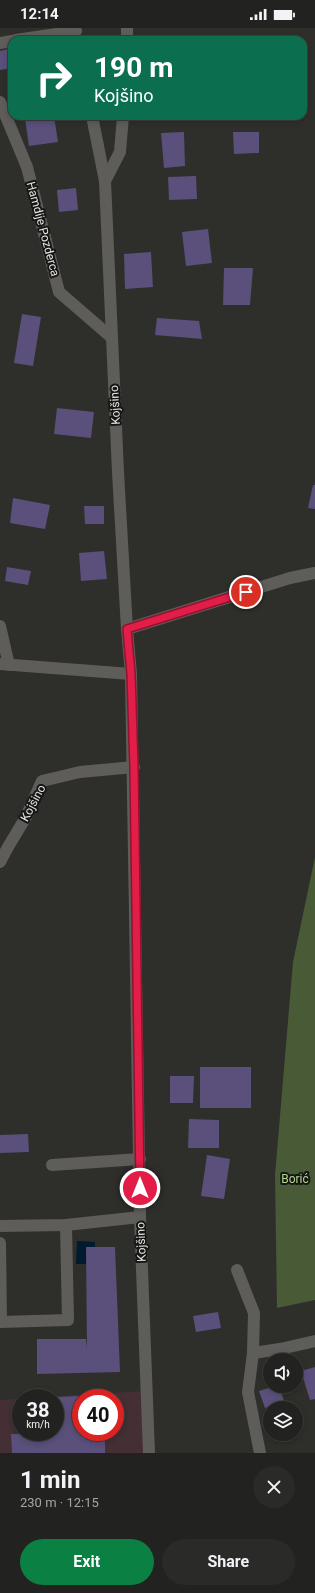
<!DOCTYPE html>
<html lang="en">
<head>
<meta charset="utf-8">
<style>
	:root { --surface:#222220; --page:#2a2a29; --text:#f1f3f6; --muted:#a2a4a5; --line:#3f3f3e; --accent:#0b8043 }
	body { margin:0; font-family:Roboto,sans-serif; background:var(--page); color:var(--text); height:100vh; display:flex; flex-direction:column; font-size:15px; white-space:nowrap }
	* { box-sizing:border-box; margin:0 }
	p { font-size:13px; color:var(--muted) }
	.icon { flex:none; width:22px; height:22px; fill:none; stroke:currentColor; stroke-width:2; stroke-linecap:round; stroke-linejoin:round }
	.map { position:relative; height:1425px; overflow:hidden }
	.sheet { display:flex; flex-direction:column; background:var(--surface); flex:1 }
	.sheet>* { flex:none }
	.hud { position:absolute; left:8px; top:8px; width:299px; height:84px; border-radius:12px; box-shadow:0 2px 6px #0003,0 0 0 1px var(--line); background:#0b6e4f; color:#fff; overflow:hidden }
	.buttons { position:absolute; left:263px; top:1325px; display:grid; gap:8px }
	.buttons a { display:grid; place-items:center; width:40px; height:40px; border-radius:50%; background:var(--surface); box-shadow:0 2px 6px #0003,0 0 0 1px var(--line); font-size:20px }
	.speed { position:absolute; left:12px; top:1361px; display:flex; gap:8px; font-size:20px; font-weight:700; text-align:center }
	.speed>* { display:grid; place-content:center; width:52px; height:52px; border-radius:50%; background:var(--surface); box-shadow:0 2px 6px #0003,0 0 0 1px var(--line); line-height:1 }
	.speed small { font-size:10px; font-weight:400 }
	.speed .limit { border:6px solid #d22; background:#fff; color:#111 }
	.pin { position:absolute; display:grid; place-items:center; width:34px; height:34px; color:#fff; margin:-17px; border:2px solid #fff; border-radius:50%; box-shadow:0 1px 4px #0007 }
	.me { position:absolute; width:44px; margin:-22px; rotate:0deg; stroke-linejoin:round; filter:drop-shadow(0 0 3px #0008) }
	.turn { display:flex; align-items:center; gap:14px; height:84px; padding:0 20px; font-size:18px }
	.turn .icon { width:52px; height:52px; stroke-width:2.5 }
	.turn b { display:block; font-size:28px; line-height:34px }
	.round { display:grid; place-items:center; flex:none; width:42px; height:42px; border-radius:21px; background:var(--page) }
	.overview { display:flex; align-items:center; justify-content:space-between; height:68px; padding:0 20px }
	h1 { font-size:24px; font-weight:700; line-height:30px }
	.action { display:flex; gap:8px; margin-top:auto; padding:8px 20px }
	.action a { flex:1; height:46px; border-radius:24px; background:var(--accent); color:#fff; font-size:16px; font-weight:700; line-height:46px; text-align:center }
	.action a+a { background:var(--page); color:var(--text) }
	.status { display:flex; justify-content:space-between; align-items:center; height:28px; padding:0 20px; background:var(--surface); direction:ltr }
	.status svg { height:11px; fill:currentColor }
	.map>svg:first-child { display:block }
</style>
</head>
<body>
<div class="status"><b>12:14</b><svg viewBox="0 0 49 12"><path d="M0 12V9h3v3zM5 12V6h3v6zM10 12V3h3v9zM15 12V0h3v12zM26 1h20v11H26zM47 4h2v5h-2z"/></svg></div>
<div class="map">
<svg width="315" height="1425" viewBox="0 0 315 1425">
	<rect width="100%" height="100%" fill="#2e2e2b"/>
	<path fill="#432f34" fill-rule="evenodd" d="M144 1363 143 1425H0V1372L21 1370V1404H55V1370H26ZM81 1370H115V1404H81Z"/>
	<path fill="#495a37" d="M315 829V1272L277 1280 275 1147 293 934Z"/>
	<path fill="#001a30" d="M77 1213 95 1214 94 1236H76Z"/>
	<g fill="#5a507b">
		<path d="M8 21 12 40 0 42V23Z"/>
		<path d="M44 88H54L58 114 29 118 25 91Z"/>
		<path d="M184 104 185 138 164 140 161 105Z"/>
		<path d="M233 104H259V125L234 126Z"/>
		<path d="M196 148 197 171 169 172 168 149Z"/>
		<path d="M76 160 78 182 59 184 57 162Z"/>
		<path d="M208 201 212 235 186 238 182 204Z"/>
		<path d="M151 224 153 259 125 261 124 226Z"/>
		<path d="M224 240H253L250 277H223Z"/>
		<path d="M22 286 41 289 33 338 14 335Z"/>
		<path d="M157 290 199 293 202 311 155 307Z"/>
		<path d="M57 380 94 384 91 410 54 406Z"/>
		<path d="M313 457H315V481L308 480Z"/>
		<path d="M13 470 50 477 45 501 10 495Z"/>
		<path d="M84 478H104V496H85Z"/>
		<path d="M104 523 107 551 81 553 79 525Z"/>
		<path d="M7 539 31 543 28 557 5 553Z"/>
		<rect x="200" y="1039" width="51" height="41"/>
		<path d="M170 1048H194L193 1075H170Z"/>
		<path d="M189 1091 219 1092V1120H188Z"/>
		<path d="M28 1106 29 1124 0 1125V1107Z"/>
		<path d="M207 1127 230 1131 224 1171 201 1168Z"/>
		<path d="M86 1219H115L120 1344 37 1346V1311H86L87 1321Z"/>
		<path d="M218 1284 221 1300 196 1304 193 1288Z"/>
		<path d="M315 1339V1371L310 1372 301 1343Z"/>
		<path d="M275 1358H279L284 1373 265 1380 259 1363Z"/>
		<path d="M104 1367V1370H81V1404H105V1425H12L11 1406H53V1404H55V1369Z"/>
	</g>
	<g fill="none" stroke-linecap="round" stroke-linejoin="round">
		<g stroke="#5e5d5a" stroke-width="12">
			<path d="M127 0V12"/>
			<path d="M16 12 76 3"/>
			<path d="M0 15 12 13"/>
			<path d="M0 74 27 139 59 264 111 309"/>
			<path d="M92 88 105 153 118 444 127 601 131 646 140 1189 149 1425"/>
			<path d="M105 153 120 124 123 88"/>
			<path d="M0 598 9 637"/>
			<path d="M127 601 290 550 315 545"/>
			<path d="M0 636 131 646"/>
			<path d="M0 834 8 819 26 789 42 753 80 744 134 739"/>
			<path d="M52 1137 140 1131"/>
			<path d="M0 1198 66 1197 140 1189"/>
			<path d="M0 1215 1 1294 68 1292 66 1197"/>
			<path d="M237 1242 254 1285 253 1325"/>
			<path d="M260 1425 248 1364 253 1325 280 1321 315 1313"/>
		</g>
	</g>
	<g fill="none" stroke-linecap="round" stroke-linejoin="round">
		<g stroke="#92132f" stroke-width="10">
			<path id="route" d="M140 1160 134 739 131 646 127 601 246 564"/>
		</g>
		<use href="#route" stroke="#e11d48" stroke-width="7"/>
	</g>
	<g text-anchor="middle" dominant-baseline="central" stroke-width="4" stroke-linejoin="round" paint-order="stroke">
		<g font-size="12" fill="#e4e4e2" stroke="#161615">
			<text transform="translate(43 201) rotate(75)">Hamdije Pozderca</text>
			<text transform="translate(115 377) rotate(-93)">Kojšino</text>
			<text transform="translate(33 775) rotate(-62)">Kojšino</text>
			<text transform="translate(141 1214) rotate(-92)">Kojšino</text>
		</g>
		<g font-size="12" fill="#b4d58f" stroke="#161615">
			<text x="295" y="1151">Borić</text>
		</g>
	</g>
</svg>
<div class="buttons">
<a><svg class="icon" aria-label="sound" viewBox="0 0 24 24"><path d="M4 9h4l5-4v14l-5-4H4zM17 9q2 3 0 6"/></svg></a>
<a><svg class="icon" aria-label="layers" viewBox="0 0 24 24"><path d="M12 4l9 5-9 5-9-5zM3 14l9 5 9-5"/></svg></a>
</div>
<div class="speed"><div>38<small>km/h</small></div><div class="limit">40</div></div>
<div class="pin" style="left:246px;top:564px;background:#d93025"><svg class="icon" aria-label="arrive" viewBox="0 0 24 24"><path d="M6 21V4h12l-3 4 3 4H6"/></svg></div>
<svg class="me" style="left:140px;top:1160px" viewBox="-20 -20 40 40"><circle r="17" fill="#e11d48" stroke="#fff" stroke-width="3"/><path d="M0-11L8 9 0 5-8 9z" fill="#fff"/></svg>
<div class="hud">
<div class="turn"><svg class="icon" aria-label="right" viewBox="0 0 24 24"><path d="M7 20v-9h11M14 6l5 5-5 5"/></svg><div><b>190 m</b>Kojšino</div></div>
</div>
</div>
<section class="sheet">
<div class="overview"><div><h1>1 min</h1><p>230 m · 12:15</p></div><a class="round"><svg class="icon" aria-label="close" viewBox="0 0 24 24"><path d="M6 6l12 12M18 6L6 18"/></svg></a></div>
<div class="action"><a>Exit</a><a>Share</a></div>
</section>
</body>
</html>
